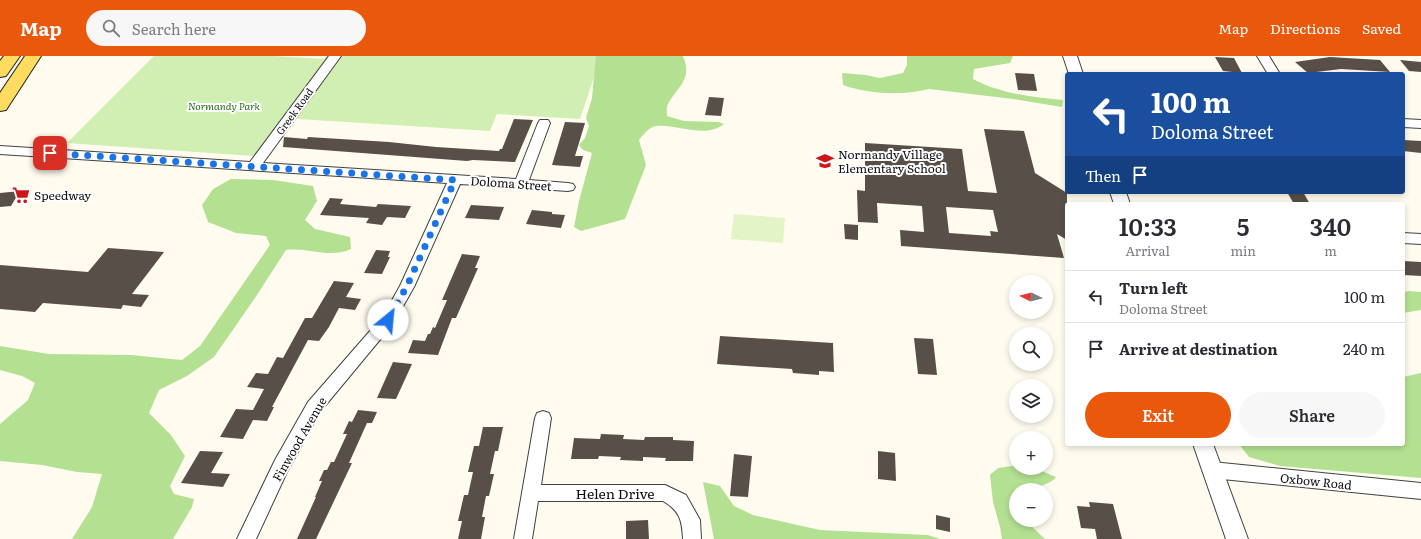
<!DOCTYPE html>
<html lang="en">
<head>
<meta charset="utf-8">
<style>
	:root { --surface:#fff; --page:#f7f7f7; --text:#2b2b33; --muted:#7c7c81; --line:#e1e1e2; --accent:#ea580c }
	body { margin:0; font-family:Literata,serif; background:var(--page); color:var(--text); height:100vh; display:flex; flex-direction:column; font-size:15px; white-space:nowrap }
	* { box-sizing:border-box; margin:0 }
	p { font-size:13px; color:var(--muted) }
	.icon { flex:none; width:22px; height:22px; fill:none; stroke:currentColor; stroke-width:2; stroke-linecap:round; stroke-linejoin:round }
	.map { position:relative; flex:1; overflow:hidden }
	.drawer { position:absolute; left:1065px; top:146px; width:340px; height:244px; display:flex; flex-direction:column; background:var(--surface); border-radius:4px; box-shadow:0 2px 6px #0003 }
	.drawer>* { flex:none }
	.guide { position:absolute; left:1065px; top:16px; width:340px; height:122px; border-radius:4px; box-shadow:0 2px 6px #0003; background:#1a4fa0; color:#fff; overflow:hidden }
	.needle { width:26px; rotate:276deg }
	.tools { position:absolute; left:1009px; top:219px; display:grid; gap:8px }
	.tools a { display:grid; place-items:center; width:44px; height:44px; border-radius:50%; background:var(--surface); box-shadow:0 2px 6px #0003; font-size:20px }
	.pin { position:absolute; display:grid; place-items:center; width:34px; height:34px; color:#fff; margin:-17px; border-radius:8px; box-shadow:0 2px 6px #0006 }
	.me { position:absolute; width:44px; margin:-22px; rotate:28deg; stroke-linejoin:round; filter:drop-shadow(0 0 3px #0008) }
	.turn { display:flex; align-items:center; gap:14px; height:84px; padding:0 20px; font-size:18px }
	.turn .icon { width:52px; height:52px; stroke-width:2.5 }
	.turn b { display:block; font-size:28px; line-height:34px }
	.then { display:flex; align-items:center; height:38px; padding:0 20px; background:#0003; gap:8px; font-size:15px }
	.eta { display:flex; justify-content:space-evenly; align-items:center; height:68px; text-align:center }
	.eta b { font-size:24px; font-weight:600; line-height:28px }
	.action { display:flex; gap:8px; margin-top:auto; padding:8px 20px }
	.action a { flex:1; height:46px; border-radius:24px; background:var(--accent); color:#fff; font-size:16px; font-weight:600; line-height:46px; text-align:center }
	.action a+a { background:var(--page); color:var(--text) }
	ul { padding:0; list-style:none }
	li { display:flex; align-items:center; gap:12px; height:52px; padding:0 20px; border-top:1px solid var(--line) }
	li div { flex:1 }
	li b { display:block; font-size:15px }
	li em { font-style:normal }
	header { display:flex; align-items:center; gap:24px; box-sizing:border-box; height:56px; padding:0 20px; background:var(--accent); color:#fff }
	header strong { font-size:19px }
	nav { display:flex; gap:22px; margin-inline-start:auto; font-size:14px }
	.search { width:280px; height:36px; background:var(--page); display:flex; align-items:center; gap:10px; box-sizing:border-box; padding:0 14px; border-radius:22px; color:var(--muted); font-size:15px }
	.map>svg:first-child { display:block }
</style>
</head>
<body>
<header>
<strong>Map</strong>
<div class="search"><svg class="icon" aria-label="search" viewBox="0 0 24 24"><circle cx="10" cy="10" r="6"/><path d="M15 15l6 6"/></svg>Search here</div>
<nav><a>Map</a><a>Directions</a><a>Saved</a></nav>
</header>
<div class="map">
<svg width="1421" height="483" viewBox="0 0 1421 483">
	<rect width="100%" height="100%" fill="#fffcef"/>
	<path fill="#d1eeb3" d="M154 0H274L324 3 326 0H601L580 63 497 58 490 75 282 62 254 100 67 87Z"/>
	<g fill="#b3e191">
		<path d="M596 0H683C693 23 678 30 668 48 666 51 667 56 667 60L684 65 719 66 724 68C705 83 677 68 656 70 649 71 643 79 639 84L646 109 625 163 581 175 574 171 579 145 592 97 583 94 579 89 585 82 589 70 586 62 592 42Z"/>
		<path d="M907 0H1013L1010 7 974 13 973 23C1001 38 1032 41 1063 44L1062 51 1013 43 929 33C902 40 868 38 843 29L842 17 866 19 880 22 903 17 907 9Z"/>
		<path d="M231 123 273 124 313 130 317 145 305 164 315 173 350 181 351 193C329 203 309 191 286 194L255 242 214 301 187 320 159 334 149 357 171 379 185 400 170 430 174 438 194 443 192 451 173 483H72L92 451 102 418 77 416 42 409 0 405V368L28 344 35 327 22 320 0 314V290L49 298 131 299 182 304 200 290 270 189 266 180 236 177 208 166 202 149 213 133Z"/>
		<path d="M1408 235 1421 236V254L1403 257V237Z"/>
		<path d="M1421 317V422L1280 410 1249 401 1239 388H1403V321Z"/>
		<path d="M1012 410 1016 411V412L1037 413 1056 421C1050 430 1027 434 1016 434V464H1025L1045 483H1002L1000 471 993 446 990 419 998 412Z"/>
		<path d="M703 426 720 430 734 450 753 459 820 474 928 479 940 483H714Z"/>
	</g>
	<path fill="#e3f4c6" d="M734 158 785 162 783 187 731 183Z"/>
	<g fill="#584f49" fill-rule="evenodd">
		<path d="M1215 1 1234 2 1242 17 1223 15Z"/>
		<path d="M1330 1 1380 4 1390 16 1341 13 1308 17 1295 6Z"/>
		<path d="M1400 4 1421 6V16L1409 15Z"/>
		<path d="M1015 17 1034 18 1037 35 1018 34Z"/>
		<path d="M709 41 724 42 721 60 705 59Z"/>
		<path d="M514 63 533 64 515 106 473 104 467 105 283 91 284 81 307 83 308 81 389 86 436 91 499 95 500 93H502Z"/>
		<path d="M565 66 585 67 575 100H583L580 111 552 109Z"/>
		<path d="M984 73 1024 75 1035 117 1067 137V184L1057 178 1064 202 901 190 900 174 924 176 922 150 877 147 878 167 858 166 857 134 865 135V87L962 93 968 135 997 137ZM946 151 993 154 998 176 990 175 991 180 949 177Z"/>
		<path d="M1403 84 1421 85V97L1403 95Z"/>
		<path d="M20 135 11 150 0 151V137Z"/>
		<path d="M1287 136H1303L1310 148H1294Z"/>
		<path d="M330 142 343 143 340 148 376 151 378 148 411 150 405 162 387 161 382 169 366 167 369 162 320 159Z"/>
		<path d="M471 149 504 151 499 164 465 162Z"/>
		<path d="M532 154 552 156V158L565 159 561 172 526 168Z"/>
		<path d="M844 168 858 169V184L845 183Z"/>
		<path d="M108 192 164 196 132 238 149 239 141 251 123 249 121 253 43 247 35 256 0 253V209L88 216Z"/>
		<path d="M376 194 390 195 388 201H390L382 218 364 217Z"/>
		<path d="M462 198 480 200 475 212H478L456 262H452L438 299 408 297 413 284 425 285 428 278H430L433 271 435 272 447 244H442Z"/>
		<path d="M1403 205 1421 206V220L1403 219Z"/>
		<path d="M334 225 354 227 346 241 361 243 355 254 339 252 329 271 319 285 308 284 272 351H274L267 365 253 364 243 383 220 381 236 353 253 354 264 333 247 331 256 317 268 318 277 301 283 302 305 262H312Z"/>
		<path d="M720 280 833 287 834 316 819 315V319L793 317 792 313 717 308Z"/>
		<path d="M914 282 933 283 937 319 918 318Z"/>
		<path d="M393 306 412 308 396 343 377 342Z"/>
		<path d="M358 354 377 356 372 367H367L349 407H352L316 483H297L316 441H315L322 425H319L324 414H327L331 406H334L347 378H343L349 365 352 366Z"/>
		<path d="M483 371H503L498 395H495L490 418H494L489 440H486L482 461H485L481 483H458L462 465H458L464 439H468L473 416H468L474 390H479Z"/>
		<path d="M601 378 624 379 623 383 644 384 645 381H673V384L694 385 693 405H665L666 402 643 401V405L620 404 621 401 599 400 598 403H571L574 382 600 383Z"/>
		<path d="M200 395 223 396 211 417 230 418 223 431 181 427Z"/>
		<path d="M878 395 895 397 896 425 878 423Z"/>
		<path d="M734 398 752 400 748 441 730 440Z"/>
		<path d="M1089 446 1113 448 1122 483H1097L1095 473 1081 472 1077 450 1090 451Z"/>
		<path d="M936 459 950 462V476L936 473Z"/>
		<path d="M648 464 649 483H626V465Z"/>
	</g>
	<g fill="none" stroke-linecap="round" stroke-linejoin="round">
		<g stroke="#414141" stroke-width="2">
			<g id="minor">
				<path d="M329 0H341L263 107 516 123 538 67 540 64H548L550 67 529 124 568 127 573 128 575 131 573 134 568 135 460 128 414 231 393 268 320 356 287 416 256 483H237L275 404 308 346 383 260 400 230 447 127 0 98V90L250 106Z"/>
				<path d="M1257 0H1269L1280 18H1268Z"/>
				<path d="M1403 63 1421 64V72L1403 71Z"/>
				<path d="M1403 177 1421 178V188L1403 187Z"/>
				<path d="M543 355 549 357 551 362 541 429H665L686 439 700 464 701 483H683C682 464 680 455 663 445H538L532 483H514L535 362 537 357Z"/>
				<path d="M1212 406 1421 427V443L1212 422 1206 420 1203 414 1206 408Z"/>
			</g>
		</g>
		<g stroke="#414141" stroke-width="2">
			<g id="tertiary">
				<path d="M1063 0H1077L1083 18H1069Z"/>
				<path d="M1110 136H1126L1130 148H1114Z"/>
				<path d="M1193 388H1213L1248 483H1226Z"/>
			</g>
		</g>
		<g stroke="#1f1f1f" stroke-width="2">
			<g id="primary">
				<path d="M4 0H20L6 20 0 21V5Z"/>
				<path d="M25 0H41L6 54 0 55V37Z"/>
			</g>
		</g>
		<use href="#minor" fill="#fff" fill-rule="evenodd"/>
		<use href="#tertiary" fill="#fff" fill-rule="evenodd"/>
		<use href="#primary" fill="#ffdc5f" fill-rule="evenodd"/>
	</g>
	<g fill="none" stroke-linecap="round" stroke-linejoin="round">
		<path stroke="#1a73e8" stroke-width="7" stroke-dasharray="0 12.6" d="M50 97 455 124 407 230 388 264"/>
	</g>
	<defs>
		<g id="school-bare" transform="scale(1.38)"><path d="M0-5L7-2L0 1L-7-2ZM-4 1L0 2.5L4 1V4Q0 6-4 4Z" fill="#ce161a" stroke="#fff" stroke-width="2.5" paint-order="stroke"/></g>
		<g id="supermarket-bare" transform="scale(1.38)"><path d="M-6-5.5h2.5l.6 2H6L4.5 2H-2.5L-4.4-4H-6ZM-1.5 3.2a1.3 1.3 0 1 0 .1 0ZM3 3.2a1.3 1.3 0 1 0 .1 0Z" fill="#ce161a" stroke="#fff" stroke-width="2.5" paint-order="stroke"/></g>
	</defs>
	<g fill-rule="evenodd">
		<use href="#school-bare" x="825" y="105"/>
		<use href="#supermarket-bare" x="21" y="139"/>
	</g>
	<g text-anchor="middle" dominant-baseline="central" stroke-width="4" stroke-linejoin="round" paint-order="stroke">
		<g font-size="10" font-style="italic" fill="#266d16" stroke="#fff">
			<text x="224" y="49">Normandy Park</text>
		</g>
		<g font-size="10" fill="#0e0e0e" stroke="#fff">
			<text transform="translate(294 55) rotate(-54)">Greek Road</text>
		</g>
		<g font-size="12" fill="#0e0e0e" stroke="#fff" text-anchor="start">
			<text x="838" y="98">Normandy Village<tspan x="838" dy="14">Elementary School</tspan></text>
			<text x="34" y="139">Speedway</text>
		</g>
		<g font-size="12" fill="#0e0e0e" stroke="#fff">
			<text transform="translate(511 127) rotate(4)">Doloma Street</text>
			<text transform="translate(299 383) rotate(-60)">Finwood Avenue</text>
			<text transform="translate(1316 425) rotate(6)">Oxbow Road</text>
		</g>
		<g font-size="14" fill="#0e0e0e" stroke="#fff">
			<text x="615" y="437">Helen Drive</text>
		</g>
	</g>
</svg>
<div class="tools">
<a><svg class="needle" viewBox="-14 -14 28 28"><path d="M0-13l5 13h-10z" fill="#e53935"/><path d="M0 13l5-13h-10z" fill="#7c7c81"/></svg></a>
<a><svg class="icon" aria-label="search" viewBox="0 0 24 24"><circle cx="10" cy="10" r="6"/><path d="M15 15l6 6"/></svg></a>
<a><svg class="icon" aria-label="layers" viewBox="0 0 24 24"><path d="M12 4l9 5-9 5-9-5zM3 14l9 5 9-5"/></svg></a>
<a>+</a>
<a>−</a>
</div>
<div class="pin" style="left:50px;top:97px;background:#d93025"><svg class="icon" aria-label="arrive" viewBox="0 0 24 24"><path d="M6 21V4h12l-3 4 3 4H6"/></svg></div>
<svg class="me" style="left:388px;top:264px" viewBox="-20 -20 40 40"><circle r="19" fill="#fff"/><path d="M0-13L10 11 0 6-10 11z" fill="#1a73e8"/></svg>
<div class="guide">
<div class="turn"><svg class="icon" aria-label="left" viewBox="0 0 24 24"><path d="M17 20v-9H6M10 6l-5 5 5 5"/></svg><div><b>100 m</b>Doloma Street</div></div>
<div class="then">Then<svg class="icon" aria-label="arrive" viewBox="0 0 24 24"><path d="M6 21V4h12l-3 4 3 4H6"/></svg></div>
</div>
<section class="drawer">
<div class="eta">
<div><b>10:33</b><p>Arrival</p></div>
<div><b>5</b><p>min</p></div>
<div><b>340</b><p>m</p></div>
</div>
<ul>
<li><svg class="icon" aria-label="left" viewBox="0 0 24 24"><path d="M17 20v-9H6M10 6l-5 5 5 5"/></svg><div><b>Turn left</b><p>Doloma Street</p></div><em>100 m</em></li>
<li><svg class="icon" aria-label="arrive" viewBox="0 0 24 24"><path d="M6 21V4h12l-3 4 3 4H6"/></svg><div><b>Arrive at destination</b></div><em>240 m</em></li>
</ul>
<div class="action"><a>Exit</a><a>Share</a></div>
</section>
</div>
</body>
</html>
